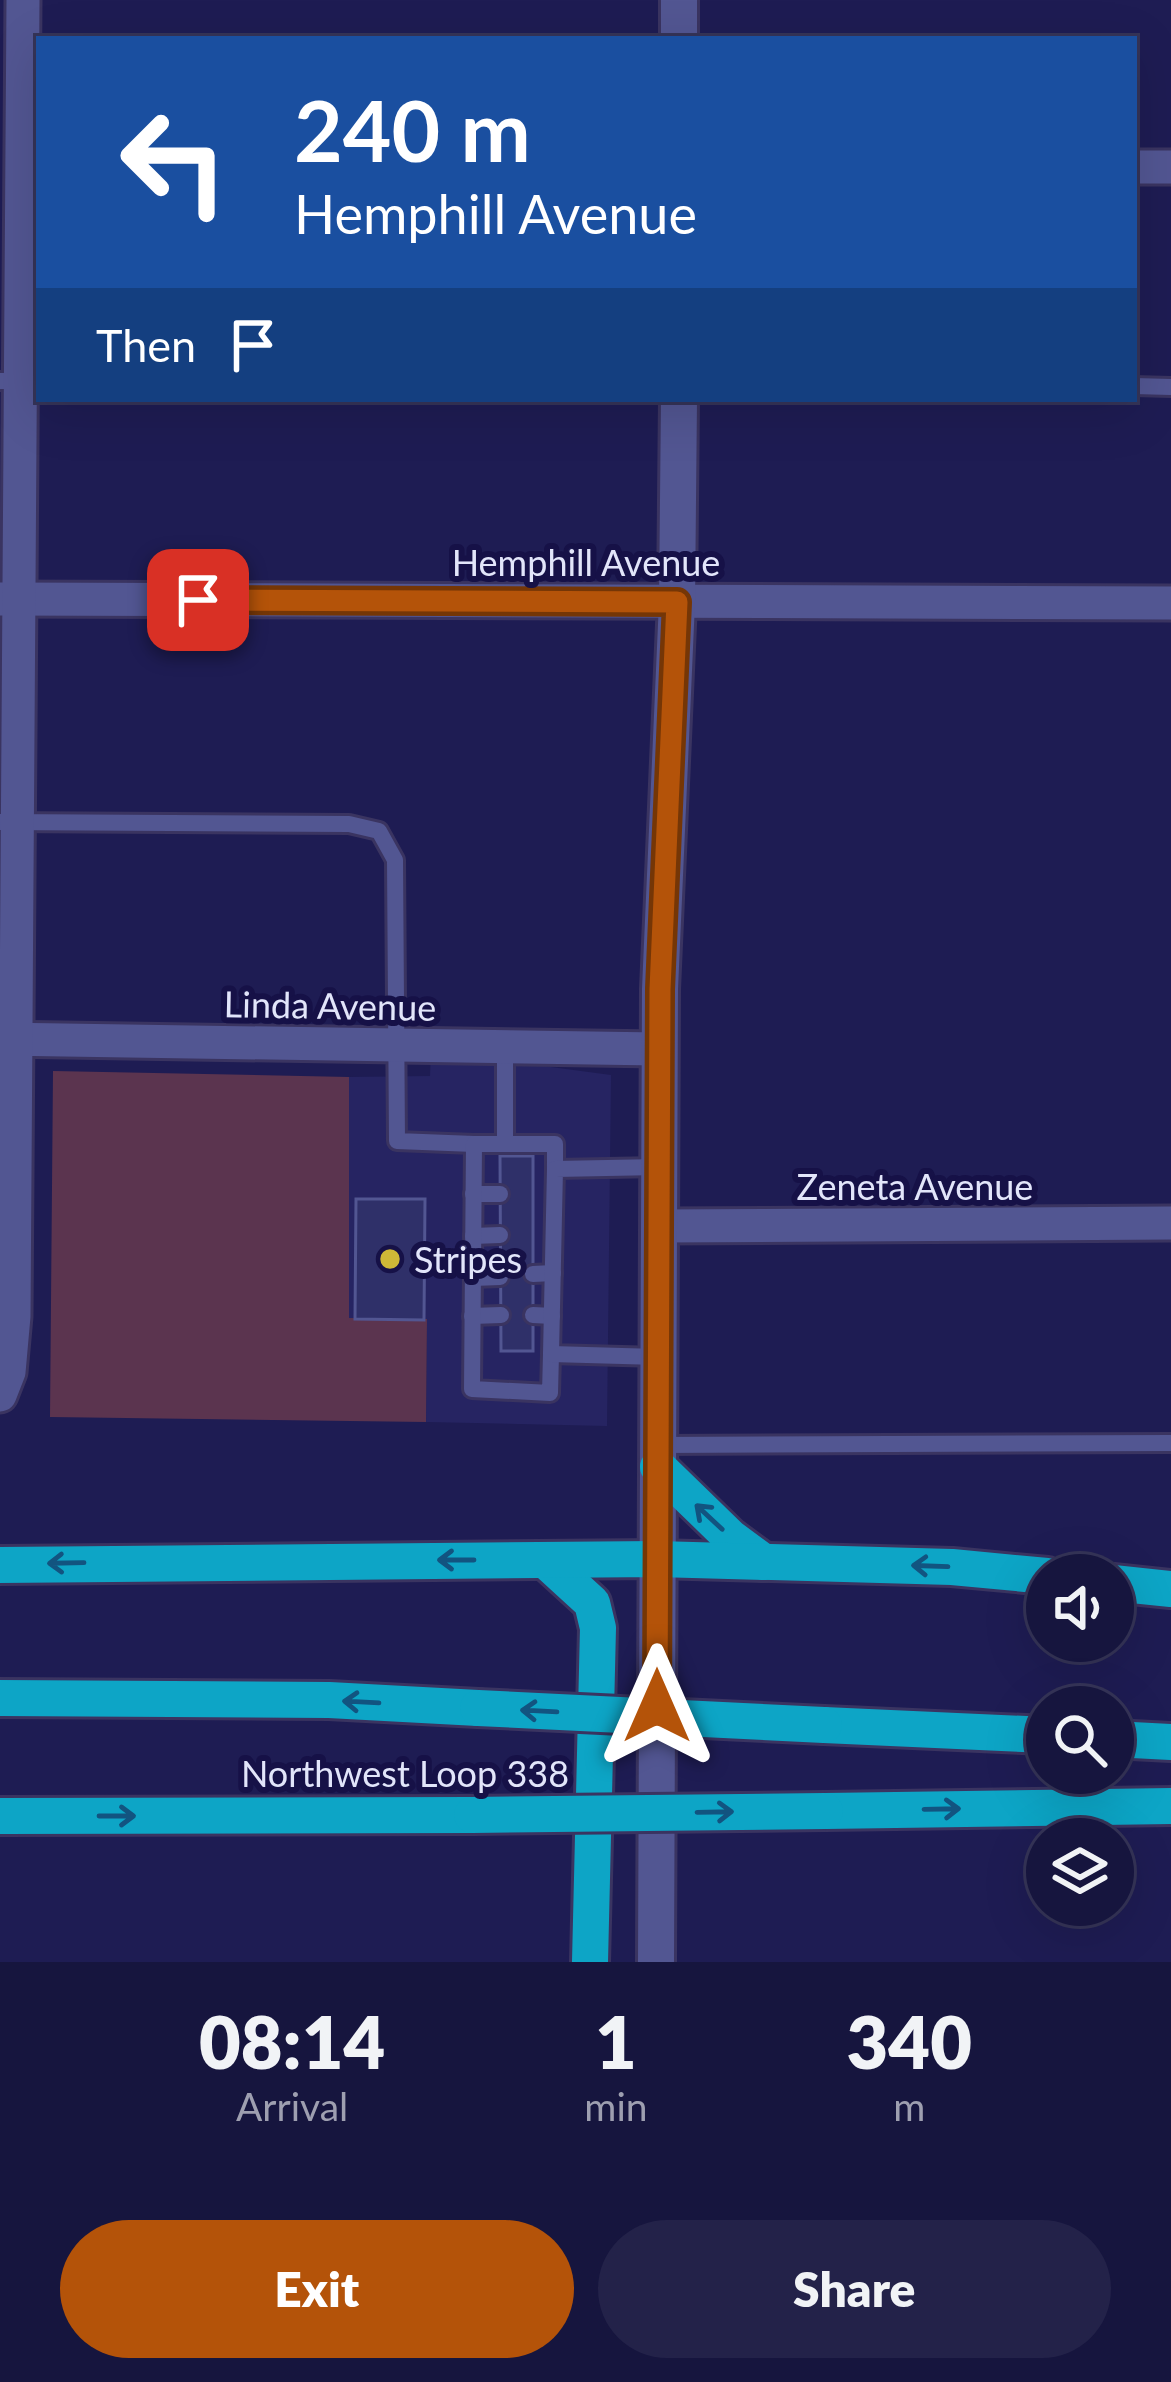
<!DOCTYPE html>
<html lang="en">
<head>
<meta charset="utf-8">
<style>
	:root { --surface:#16153e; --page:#232249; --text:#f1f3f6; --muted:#9e9fb0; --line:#353458; --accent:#b45309 }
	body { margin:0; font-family:Lato,sans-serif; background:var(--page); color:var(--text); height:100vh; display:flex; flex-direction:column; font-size:45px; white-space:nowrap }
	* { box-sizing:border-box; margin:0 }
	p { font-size:39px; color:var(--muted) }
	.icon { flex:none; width:66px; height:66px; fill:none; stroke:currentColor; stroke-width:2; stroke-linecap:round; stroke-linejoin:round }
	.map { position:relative; height:1962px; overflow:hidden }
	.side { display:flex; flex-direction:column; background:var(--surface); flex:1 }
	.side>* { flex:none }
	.hud { position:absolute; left:36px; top:36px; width:1101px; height:366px; border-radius:0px; box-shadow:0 12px 48px #0002,0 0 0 3px var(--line); background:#1a4fa0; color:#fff; overflow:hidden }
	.tools { position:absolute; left:1026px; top:1554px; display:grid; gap:24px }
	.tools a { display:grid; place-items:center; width:108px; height:108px; border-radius:50%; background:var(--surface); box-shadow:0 12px 48px #0002,0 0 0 3px var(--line); font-size:60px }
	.pin { position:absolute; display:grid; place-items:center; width:102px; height:102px; color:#fff; margin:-51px; border-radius:24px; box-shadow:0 6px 18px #0006 }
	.me { position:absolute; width:132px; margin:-66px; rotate:0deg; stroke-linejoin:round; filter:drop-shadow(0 0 9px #0008) }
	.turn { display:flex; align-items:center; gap:42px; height:252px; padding:0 60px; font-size:54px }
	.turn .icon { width:156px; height:156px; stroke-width:2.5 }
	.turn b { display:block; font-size:84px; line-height:102px }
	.then { display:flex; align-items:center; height:114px; padding:0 60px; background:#0003; gap:24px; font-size:45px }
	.eta { display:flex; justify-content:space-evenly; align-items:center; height:204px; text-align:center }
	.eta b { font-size:72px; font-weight:800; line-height:84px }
	.cta { display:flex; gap:24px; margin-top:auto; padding:24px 60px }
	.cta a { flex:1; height:138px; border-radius:72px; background:var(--accent); color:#fff; font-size:48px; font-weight:800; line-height:138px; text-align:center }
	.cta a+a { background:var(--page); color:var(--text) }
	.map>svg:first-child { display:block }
</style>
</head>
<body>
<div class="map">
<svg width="1171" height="1962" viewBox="0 0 1171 1962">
	<rect width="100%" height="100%" fill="#1e1c53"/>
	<path fill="#262462" d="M431 1051 611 1075 607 1426 426 1422 427 1319H349V1077L430 1076Z"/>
	<path fill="#5b344f" d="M53 1071 349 1077V1318L427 1319 426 1422 50 1417Z"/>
	<g fill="#2f3069" stroke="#525692" stroke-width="3">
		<path d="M500 1156H533V1351H501Z"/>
		<path d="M356 1199H425L424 1320 355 1319Z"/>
	</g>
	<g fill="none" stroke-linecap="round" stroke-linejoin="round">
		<g stroke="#3a3461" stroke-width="22">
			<g id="lane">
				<path d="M0 381H39"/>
				<path d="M1134 386 1171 387"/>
				<path d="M0 822 349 824 379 831 395 860 397 1141 474 1144"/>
				<path d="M505 1046V1144"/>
				<path d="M473 1194H500"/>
				<path d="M473 1236 500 1235"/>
				<path d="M533 1274 553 1273"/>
				<path d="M473 1278 500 1277"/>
				<path d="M533 1315 552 1316"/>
				<path d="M472 1316 501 1315"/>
				<path d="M551 1354 550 1393 472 1389 474 1144H555V1169"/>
				<path d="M658 1357 551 1354 555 1169 659 1167"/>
				<path d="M658 1445 1171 1443"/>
			</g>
		</g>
		<g stroke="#3a3461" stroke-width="39">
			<g id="street">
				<path d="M1134 167H1171"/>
				<path d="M0 599 1171 603"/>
				<path d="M0 1039 659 1049"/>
				<path d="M659 1226 1171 1223"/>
				<path d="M0 1395 9 1372 14 1316 23 0"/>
			</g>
		</g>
		<g stroke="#3a3461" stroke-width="42">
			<g id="secondary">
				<path d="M679 39V0"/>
				<path d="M656 1962 660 989 677 602 679 399"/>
			</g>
		</g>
		<g stroke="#3a3461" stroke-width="42">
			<g id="highway">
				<path d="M658 1467 730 1537 764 1562"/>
				<path d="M545 1560 592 1603 598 1628 590 1962"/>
				<path d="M0 1565 657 1559 952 1567 1047 1576"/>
				<path d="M1113 1583 1171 1589"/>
				<path d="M0 1698 329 1700 478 1708"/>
				<path d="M824 1725 1047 1735"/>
				<path d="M1113 1739 1171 1742"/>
				<path d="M825 1811 1171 1806"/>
				<path d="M0 1816 472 1815"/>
			</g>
		</g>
		<use href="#lane" stroke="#525692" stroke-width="16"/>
		<use href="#street" stroke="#525692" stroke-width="33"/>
		<use href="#secondary" stroke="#525692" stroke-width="36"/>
		<use href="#highway" stroke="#0da5c6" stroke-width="36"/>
		<g stroke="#3a3461" stroke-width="42" stroke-linecap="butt">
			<g id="highway-bridge">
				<path d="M478 1708 824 1725"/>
				<path d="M472 1815 825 1811"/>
			</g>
		</g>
		<use href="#highway-bridge" stroke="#0da5c6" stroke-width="36"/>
	</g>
	<defs><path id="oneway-shaft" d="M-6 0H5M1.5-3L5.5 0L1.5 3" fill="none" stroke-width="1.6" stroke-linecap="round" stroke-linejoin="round" transform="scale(3)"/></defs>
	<g stroke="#125480">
		<use href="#oneway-shaft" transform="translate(709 1517) rotate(-137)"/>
		<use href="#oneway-shaft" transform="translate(456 1560) rotate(180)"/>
		<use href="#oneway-shaft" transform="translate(66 1563) rotate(179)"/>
		<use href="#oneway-shaft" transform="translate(930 1566) rotate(-178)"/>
		<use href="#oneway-shaft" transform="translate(361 1702) rotate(-177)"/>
		<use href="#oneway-shaft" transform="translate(539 1711) rotate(-177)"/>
		<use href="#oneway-shaft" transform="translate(942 1809) rotate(-1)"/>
		<use href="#oneway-shaft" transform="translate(715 1812) rotate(-1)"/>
		<use href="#oneway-shaft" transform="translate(117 1816)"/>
	</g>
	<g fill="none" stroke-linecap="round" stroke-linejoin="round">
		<g stroke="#753606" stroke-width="30">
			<path id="route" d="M198 600 677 602 660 989 657 1706"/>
		</g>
		<use href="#route" stroke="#b45309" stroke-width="21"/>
	</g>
	<circle fill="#ceb837" stroke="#161147" stroke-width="4.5" cx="390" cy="1259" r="12"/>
	<g text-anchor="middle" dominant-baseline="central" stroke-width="12" stroke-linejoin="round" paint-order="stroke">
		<g font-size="36" fill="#e2e5fa" stroke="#161147">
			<text x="586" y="562">Hemphill Avenue</text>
			<text transform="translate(330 1005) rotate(1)">Linda Avenue</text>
			<text x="915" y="1186">Zeneta Avenue</text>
			<text x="405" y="1773">Northwest Loop 338</text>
		</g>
		<g font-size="36" fill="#e2e5fa" stroke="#161147" text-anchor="start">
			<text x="414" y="1259">Stripes</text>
		</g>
	</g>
</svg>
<div class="tools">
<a><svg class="icon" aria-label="sound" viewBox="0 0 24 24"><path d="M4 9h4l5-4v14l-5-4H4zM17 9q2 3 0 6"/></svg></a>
<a><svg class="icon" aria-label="search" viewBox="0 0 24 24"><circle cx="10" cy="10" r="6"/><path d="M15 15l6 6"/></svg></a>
<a><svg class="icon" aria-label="layers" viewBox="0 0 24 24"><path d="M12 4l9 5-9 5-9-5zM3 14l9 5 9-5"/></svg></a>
</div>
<div class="pin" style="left:198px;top:600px;background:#d93025"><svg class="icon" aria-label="arrive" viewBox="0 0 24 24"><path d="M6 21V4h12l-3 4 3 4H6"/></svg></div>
<svg class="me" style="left:657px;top:1706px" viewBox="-20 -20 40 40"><path d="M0-17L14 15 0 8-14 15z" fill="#b45309" stroke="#fff" stroke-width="4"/></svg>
<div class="hud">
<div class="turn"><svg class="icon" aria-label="left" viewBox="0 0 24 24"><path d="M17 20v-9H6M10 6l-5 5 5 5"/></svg><div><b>240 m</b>Hemphill Avenue</div></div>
<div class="then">Then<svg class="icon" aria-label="arrive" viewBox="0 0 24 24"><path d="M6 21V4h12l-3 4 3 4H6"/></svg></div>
</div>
</div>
<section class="side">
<div class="eta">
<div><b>08:14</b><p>Arrival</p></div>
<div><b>1</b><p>min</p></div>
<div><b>340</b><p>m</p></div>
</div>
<div class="cta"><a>Exit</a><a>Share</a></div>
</section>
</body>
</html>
